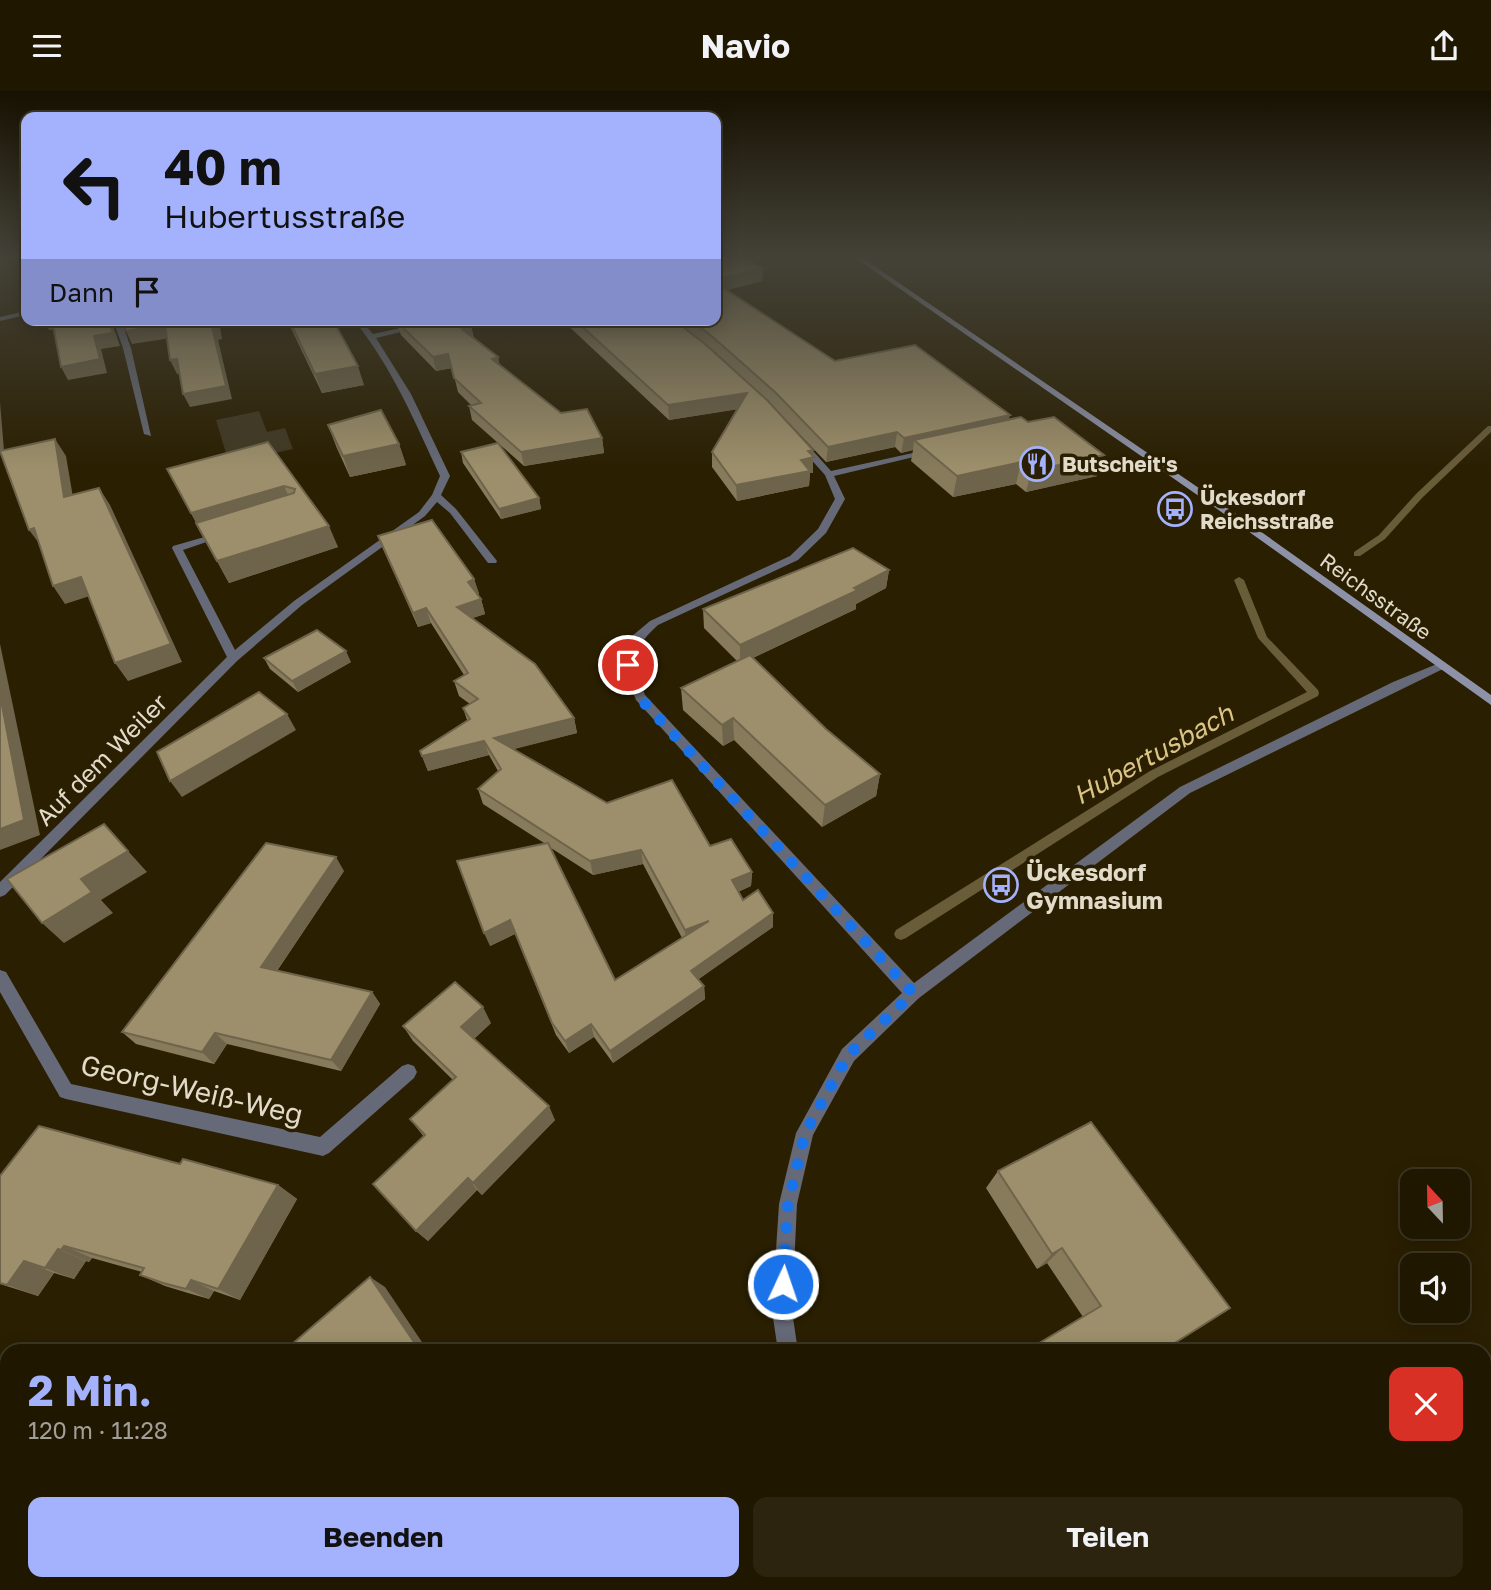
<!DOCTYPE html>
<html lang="de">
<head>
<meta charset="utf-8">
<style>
	:root { --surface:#201701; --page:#2d2410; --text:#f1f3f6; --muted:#a29f99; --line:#3d3623; --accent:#a4b1fc }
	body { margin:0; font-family:"Golos Text",sans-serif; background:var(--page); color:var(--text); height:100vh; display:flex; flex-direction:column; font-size:26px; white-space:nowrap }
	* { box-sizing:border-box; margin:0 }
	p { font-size:23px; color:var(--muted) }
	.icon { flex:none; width:38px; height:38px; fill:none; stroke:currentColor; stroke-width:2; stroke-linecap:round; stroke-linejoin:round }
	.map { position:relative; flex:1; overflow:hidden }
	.details { position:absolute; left:0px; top:1253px; width:1491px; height:247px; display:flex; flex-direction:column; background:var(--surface); border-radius:21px 21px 0 0; box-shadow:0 4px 18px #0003,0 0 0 2px var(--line) }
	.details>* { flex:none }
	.banner { position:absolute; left:21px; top:21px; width:700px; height:214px; border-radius:14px; box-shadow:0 4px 18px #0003,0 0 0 2px var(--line); background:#a4b1fc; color:#111; overflow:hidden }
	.needle { width:46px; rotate:338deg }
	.tools { position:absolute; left:1400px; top:1078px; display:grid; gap:14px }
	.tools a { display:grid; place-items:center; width:70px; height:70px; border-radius:14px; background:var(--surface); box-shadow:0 4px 18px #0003,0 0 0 2px var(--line); font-size:35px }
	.pin { position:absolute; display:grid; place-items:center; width:60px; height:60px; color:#fff; margin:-30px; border:4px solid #fff; border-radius:50%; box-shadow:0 2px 7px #0007 }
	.me { position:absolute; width:77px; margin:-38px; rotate:3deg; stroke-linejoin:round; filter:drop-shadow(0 0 5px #0008) }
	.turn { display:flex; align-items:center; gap:24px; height:147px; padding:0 28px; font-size:32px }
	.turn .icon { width:91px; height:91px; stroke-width:2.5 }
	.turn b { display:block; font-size:49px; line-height:60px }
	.then { display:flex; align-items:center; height:66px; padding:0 28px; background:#0003; gap:14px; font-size:26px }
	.round { display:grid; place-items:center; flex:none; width:74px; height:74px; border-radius:14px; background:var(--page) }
	.summary { display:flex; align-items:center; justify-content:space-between; height:119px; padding:0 28px }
	h1 { font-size:42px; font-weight:700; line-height:52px; color:var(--accent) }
	.action { display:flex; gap:14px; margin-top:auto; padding:14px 28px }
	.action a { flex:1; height:80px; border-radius:14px; background:var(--accent); color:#111; font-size:28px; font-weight:700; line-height:80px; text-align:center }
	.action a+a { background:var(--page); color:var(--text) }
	header { display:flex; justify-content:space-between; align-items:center; height:91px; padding:0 28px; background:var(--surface); font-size:32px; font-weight:700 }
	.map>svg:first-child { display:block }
</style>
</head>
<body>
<header><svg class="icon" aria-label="menu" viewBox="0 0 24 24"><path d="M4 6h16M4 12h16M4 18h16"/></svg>Navio<svg class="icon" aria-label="share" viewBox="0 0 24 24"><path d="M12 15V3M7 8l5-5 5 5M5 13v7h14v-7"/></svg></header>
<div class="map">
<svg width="1491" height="1499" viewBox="0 0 1491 1499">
	<rect width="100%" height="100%" fill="#2a1f01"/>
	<path fill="#403822" d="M259 320 267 341 285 337 293 358 229 372 216 329Z"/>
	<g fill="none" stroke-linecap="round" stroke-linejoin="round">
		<g fill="#695c39" fill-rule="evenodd">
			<path d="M1488 335H1491V341L1422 407 1385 448 1360 465H1354V461L1379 444 1416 403Z"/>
			<path d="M1239 486 1244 489 1267 546 1318 599 1319 602 1318 605 1158 686 906 847 901 849 896 847 894 843 896 839 1150 680 1307 601 1258 547 1234 489Z"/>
		</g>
		<g fill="#666977" fill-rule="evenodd">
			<path d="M26 220V224L0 230V226Z"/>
			<path d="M113 229H121L131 257 151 345 144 343 123 257Z"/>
			<path d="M354 229H361L373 243 437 229H451L376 247 411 303 450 385 441 404 456 418 497 470 496 472H488L450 422 437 411 425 425 302 514 237 570 5 804 0 806V791L227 566 172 457 173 455 222 441 227 444 183 459 235 559 294 510 419 421 432 404 440 385C414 329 393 278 354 229Z"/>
			<path d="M799 351H805L831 380 931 358 935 361 834 385 845 408 826 442 798 469 658 534C628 562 632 569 645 604L914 892 1180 696 1393 591 1437 573 1441 572 1447 576 1190 702 919 907 854 970 813 1044 797 1113 792 1220 798 1260H778L772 1220 779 1113 796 1042 842 958 902 902 636 609 622 574 631 546 650 530 790 465 818 438 835 408 825 384 799 355Z"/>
			<path d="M0 879 6 881 71 993 320 1046 402 975 408 973 414 975 417 981 414 987 329 1062 323 1065 66 1008 60 1006 0 901Z"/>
			<path d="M818 1493H842L843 1499H819Z"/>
		</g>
		<path fill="#8e92a9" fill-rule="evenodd" d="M857 168H864L1212 406 1491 604V614L1206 410Z"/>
	</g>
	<g fill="#877b5c" fill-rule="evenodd">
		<path d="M716 168H752L747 169 763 177 762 190 727 199 835 270 1009 328 1097 385 1026 401 1016 393 953 406 911 370 913 359 901 362 895 356 826 371 770 312 813 365V382H810L809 395 737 410 712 376V361L737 318 669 329 562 229H716ZM708 256 715 261 751 294Z"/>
		<path d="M287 229H333L364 294 322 302Z"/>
		<path d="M386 229H464L471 235 474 247 498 266 499 274 561 322 602 347 604 362 524 375 472 329 469 315H472L458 301 452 277 436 280 401 244 398 235 393 236Z"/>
		<path d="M328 334 399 353 406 374 350 386 336 355Z"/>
		<path d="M268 351 338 456 229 492 167 378Z"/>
		<path d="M461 361 539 407 541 418 501 428 463 372Z"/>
		<path d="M378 445 474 488 479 503 477 504 481 508 485 523 472 527 574 627 577 642 513 658 607 712 710 755 752 781 751 795 738 801 743 809 773 836 698 888 704 895 705 908 613 972 594 946 569 962 556 944 515 843 490 855 544 752 483 713 478 698 498 680 489 664 428 680 420 660 467 629 463 617 470 613 459 605 454 590 464 584 431 532 418 536 384 460ZM551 757 593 784 643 773 682 847 615 889Z"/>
		<path d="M889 479 886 497 856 513V518L753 567 826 638 880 683 876 705 822 736 734 649 723 655 683 619 681 597 737 570 704 537 703 518Z"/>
		<path d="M264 567 351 571 298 601 270 578Z"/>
		<path d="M344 780 277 880 372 901 380 913 341 980 227 953 214 973 136 953 122 941Z"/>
		<path d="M491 932 474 948 555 1029 482 1104 477 1099 428 1150 416 1140 424 1046 410 1028 453 989 413 950 403 935Z"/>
		<path d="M180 1073 278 1094 297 1108 240 1209 214 1200 209 1208 188 1202 165 1195 140 1184 142 1181 92 1167 89 1171 86 1170 74 1188 54 1182 38 1205 0 1193V1085Z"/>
		<path d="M998 1080 1162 1260 1083 1226 1047 1172 1037 1178 986 1097Z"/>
		<path d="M1093 1493H1192L1196 1499H1086Z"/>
	</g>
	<g fill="#6e644b">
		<path d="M763 177 762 190 716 202V189Z"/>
		<path d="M43 229H54L58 238 49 239Z"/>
		<path d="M108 229H111L120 255 101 258 107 282 68 289 61 276Z"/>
		<path d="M216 229H219L222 248 218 249 232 308 190 316 183 303Z"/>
		<path d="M391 229H424L397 231 398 235 393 236Z"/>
		<path d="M165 234 171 247 132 253 126 240Z"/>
		<path d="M471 235 474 248 462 238Z"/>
		<path d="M448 263 452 277 436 280 433 266Z"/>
		<path d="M498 266 501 280 492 268Z"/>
		<path d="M177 268 184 281 177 283 170 269Z"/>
		<path d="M358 275 364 294 322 302 315 283Z"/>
		<path d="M747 302 746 317 669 329 668 314Z"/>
		<path d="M0 311 4 360 0 361Z"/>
		<path d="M1010 324 1006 339 914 349 913 359 901 362 904 347Z"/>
		<path d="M897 341 895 356 826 371 828 356Z"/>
		<path d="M602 347 604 362 524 375 521 361Z"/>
		<path d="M55 348 66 365 76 424 64 406Z"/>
		<path d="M399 353 406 374 350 386 343 365Z"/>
		<path d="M813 359V382H810L809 395 737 410 736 394 801 369 808 360Z"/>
		<path d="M1104 364 1097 385 1026 401 1031 380Z"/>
		<path d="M1021 371 1016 393 953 406 957 385Z"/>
		<path d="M284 395 293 415 202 443 191 422Z"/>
		<path d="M99 397 110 414 182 571 128 590 115 572Z"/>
		<path d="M539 407 541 418 501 428 499 418Z"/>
		<path d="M329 435 338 456 229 492 217 470Z"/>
		<path d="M34 437 42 456 29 439Z"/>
		<path d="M889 479 886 497 856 513V518L740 573V554Z"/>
		<path d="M81 486 93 504 65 513 53 495Z"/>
		<path d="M474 488 479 503 472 505 468 491Z"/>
		<path d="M481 508 485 523 461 531 457 516Z"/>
		<path d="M426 517 431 532 418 536 413 522Z"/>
		<path d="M0 553 40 744 0 759Z"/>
		<path d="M346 560 351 571 298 601 292 590Z"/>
		<path d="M287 623 296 639 182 706 170 690Z"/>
		<path d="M574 627 577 642 499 662 494 647Z"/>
		<path d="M733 627 734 649 723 655 722 634Z"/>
		<path d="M484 650 489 664 428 680 422 665Z"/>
		<path d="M880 683 876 705 822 736 825 714Z"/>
		<path d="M641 759 643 773 593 784 590 770Z"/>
		<path d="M128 760 147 781 101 809 113 822 64 852 42 832 81 788Z"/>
		<path d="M336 766 344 780 271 888 261 876Z"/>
		<path d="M752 781 751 795 732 803V789Z"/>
		<path d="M773 822V836L692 893 691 880Z"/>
		<path d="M510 829 515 843 490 855 484 842Z"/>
		<path d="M709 830 686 853 685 839Z"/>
		<path d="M704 895 705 908 613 972 610 960Z"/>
		<path d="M372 901 380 913 341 980 331 969Z"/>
		<path d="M483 916 491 932 469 952 461 936Z"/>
		<path d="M591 933 594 946 569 962 565 950Z"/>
		<path d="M215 942 227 953 214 973 202 961Z"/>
		<path d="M549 1015 555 1029 482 1104 473 1092Z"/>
		<path d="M468 1087 477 1099 428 1150 416 1140Z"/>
		<path d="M278 1094 297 1108 240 1209 218 1198Z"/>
		<path d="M64 1155 92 1167 89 1171 61 1159Z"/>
		<path d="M1062 1157 1047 1172 1037 1178 1052 1163Z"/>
		<path d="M58 1158 86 1170 74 1188 45 1177Z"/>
		<path d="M24 1170 54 1182 38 1205 7 1194Z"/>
		<path d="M370 1186 385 1196 428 1260H420Z"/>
		<path d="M191 1189 214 1200 209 1208 186 1198Z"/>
		<path d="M211 1493H236L238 1499H213Z"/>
	</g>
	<g fill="#9d8f6b" stroke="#6e644b" stroke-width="2">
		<path d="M716 168H745L763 177 716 189Z"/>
		<path d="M716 192 835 270 915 254 1010 324 904 347 897 341 828 356 776 302 714 247 691 229H716Z"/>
		<path d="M52 229H108L113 242 94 245 100 268 61 276Z"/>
		<path d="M122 229H216L217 235 212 236 226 295 183 303 177 268 170 269 165 234 126 240Z"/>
		<path d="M289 229H333L358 275 315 283Z"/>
		<path d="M403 229H464L471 235 462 238 498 266 492 268 561 322 587 318 602 347 521 361 469 315 481 312 454 287 448 263 433 266 397 231Z"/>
		<path d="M575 229H674L705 253 767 309 813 359 808 360 814 366 801 369 810 380 736 394 712 361 747 302 668 314Z"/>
		<path d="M381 319 399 353 343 365 328 334Z"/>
		<path d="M1021 326 1028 331 1054 326 1104 364 1031 380 1021 371 957 385 914 349Z"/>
		<path d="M55 348 64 406 99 397 171 553 115 572 81 486 53 495 34 437 29 439 0 360Z"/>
		<path d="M268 351 329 435 217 470 196 432 294 402 295 398 284 395 191 422 167 378Z"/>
		<path d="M498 352 539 407 499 418 461 361Z"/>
		<path d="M432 429 474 488 468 491 481 508 457 516 535 573 574 627 494 647 607 712 672 689 710 755 731 748 752 781 732 789 743 809 758 799 773 822 691 880 704 895 610 960 591 933 565 950 552 932 510 829 484 842 457 770 548 752 615 889 709 830 685 839 641 759 590 770 478 698 501 678 484 650 422 665 420 660 470 628 463 617 478 608 454 590 468 582 426 517 413 522 378 445Z"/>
		<path d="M853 457 889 479 854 497 858 499 740 554 703 518Z"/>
		<path d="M317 539 346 560 292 590 264 567Z"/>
		<path d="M750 564 826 638 880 683 825 714 733 627 722 634 681 597Z"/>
		<path d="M259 601 287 623 170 690 157 661Z"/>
		<path d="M0 604 24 729 0 738Z"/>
		<path d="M104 733 128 760 81 788 92 801 42 832 7 788Z"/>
		<path d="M266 752 336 766 261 876 372 901 331 969 215 942 202 961 122 941Z"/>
		<path d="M455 891 483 916 461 936 549 1015 473 1092 468 1087 416 1140 373 1093 425 1044 410 1028 456 986 403 935Z"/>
		<path d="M1091 1031 1230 1217 1162 1260H1026L1101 1215 1062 1157 1052 1163 998 1080Z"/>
		<path d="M39 1035 180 1073 183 1068 278 1094 218 1198 191 1189 186 1198 163 1192 140 1184 144 1177 64 1155 61 1159 58 1158 45 1177 24 1170 7 1194 0 1192V1085Z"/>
		<path d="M370 1186 420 1260H284Z"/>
		<path d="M7 1472V1493H211L213 1499H0V1478Z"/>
		<path d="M1113 1493H1192L1196 1499H1106Z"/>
	</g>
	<linearGradient id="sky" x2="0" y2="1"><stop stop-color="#171101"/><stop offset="0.44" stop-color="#444238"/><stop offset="1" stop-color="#444238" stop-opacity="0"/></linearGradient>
	<rect width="1491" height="378" fill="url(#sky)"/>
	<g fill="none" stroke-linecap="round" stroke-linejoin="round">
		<path stroke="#1a73e8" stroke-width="12" stroke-dasharray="0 21.6" d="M628 574 640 607 913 902 848 964 805 1042 788 1113 783 1193"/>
	</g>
	<defs>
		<g id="restaurant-ring" transform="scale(1.75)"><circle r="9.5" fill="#2a1f01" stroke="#a4b1fc" stroke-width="1.5"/><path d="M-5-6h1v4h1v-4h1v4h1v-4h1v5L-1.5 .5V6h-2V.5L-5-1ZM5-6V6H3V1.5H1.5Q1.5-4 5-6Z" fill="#a4b1fc"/></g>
		<g id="bus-ring" transform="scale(1.75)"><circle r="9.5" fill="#2a1f01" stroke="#a4b1fc" stroke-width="1.5"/><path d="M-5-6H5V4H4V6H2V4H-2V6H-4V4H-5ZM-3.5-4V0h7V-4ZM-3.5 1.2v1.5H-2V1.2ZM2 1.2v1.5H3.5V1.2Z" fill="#a4b1fc"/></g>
	</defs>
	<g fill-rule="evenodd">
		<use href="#restaurant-ring" x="1037" y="373"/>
		<use href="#bus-ring" x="1175" y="418"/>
		<use href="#bus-ring" x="1001" y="794"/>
	</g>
	<g text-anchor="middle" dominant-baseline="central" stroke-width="7" stroke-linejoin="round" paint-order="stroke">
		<g font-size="21" font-weight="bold" fill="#e2dbca" stroke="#2a1f01" text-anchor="start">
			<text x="1062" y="373">Butscheit's</text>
			<text x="1200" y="406">Ückesdorf<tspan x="1200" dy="24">Reichsstraße</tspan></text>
		</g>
		<g font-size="21" fill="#e2dbca" stroke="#2a1f01">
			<text transform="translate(1376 505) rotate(36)">Reichsstraße</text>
		</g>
		<g font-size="24" fill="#e2dbca" stroke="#2a1f01">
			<text transform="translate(101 668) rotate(-45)">Auf dem Weiler</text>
		</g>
		<g font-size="24" font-weight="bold" fill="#e2dbca" stroke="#2a1f01" text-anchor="start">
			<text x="1026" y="780">Ückesdorf<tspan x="1026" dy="28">Gymnasium</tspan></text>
		</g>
		<g font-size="26" font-style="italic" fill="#dcc487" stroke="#2a1f01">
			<text transform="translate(1153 663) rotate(-29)">Hubertusbach</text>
		</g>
		<g font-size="28" fill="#e2dbca" stroke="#2a1f01">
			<text transform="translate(192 998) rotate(13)">Georg-Weiß-Weg</text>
		</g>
	</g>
</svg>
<div class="tools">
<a><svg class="needle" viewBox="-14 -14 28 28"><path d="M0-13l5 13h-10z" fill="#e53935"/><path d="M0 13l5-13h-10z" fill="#a29f99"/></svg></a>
<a><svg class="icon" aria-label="sound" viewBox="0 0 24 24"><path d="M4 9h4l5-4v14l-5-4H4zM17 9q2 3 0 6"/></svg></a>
</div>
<div class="pin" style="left:628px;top:574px;background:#d93025"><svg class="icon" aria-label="arrive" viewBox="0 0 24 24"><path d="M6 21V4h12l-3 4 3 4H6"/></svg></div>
<svg class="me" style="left:783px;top:1193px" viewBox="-20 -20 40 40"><circle r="17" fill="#1a73e8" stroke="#fff" stroke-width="3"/><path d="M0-11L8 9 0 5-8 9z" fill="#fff"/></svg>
<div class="banner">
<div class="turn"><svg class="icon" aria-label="left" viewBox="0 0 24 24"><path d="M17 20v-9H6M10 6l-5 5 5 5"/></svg><div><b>40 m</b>Hubertusstraße</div></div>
<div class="then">Dann<svg class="icon" aria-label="arrive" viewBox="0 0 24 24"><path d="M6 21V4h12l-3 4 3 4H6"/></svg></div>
</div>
<section class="details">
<div class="summary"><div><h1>2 Min.</h1><p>120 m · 11:28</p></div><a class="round" style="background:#d93025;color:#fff"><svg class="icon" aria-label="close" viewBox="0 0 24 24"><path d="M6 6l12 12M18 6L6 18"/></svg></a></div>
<div class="action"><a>Beenden</a><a>Teilen</a></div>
</section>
</div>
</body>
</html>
